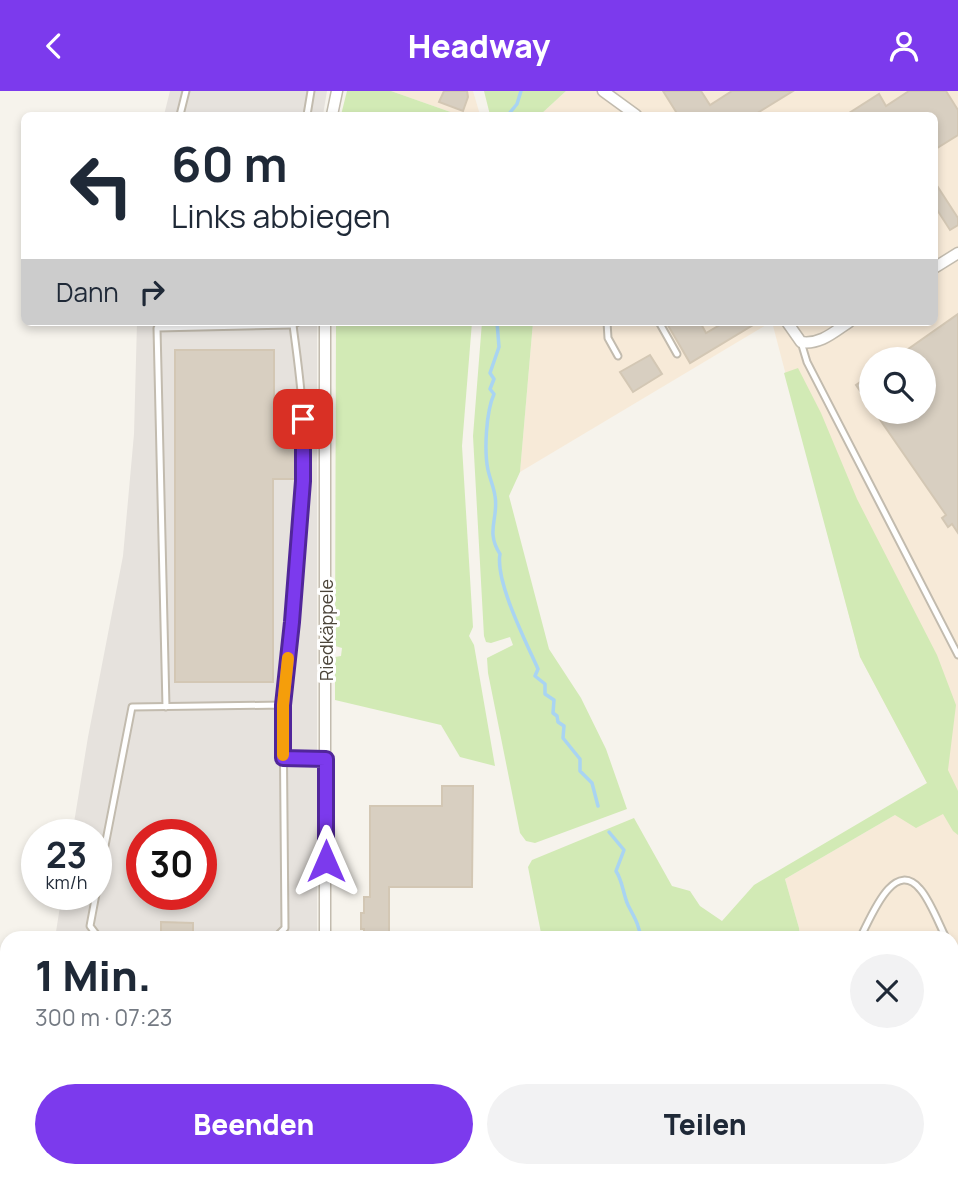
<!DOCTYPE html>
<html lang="de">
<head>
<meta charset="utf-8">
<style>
	:root { --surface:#fff; --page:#f2f2f3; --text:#1f2937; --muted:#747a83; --accent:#7c3aed }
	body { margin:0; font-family:Manrope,sans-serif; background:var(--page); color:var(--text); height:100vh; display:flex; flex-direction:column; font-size:26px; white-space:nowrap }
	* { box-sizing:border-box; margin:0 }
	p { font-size:23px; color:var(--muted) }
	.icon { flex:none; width:38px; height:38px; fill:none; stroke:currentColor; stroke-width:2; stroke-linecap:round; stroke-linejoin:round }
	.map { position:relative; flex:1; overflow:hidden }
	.panel { position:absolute; left:0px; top:840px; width:959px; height:247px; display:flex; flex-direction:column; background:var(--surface); border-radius:21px 21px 0 0; box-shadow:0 4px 10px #0003 }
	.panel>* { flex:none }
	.banner { position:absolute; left:21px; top:21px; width:917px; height:214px; border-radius:10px; box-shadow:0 4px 10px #0003; background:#fff; color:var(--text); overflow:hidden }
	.tools { position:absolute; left:859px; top:256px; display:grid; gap:14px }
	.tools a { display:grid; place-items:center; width:77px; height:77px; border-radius:50%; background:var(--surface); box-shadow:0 4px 10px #0003; font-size:35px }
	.speed { position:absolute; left:21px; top:728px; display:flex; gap:14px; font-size:35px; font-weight:700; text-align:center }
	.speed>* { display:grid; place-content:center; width:91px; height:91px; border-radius:50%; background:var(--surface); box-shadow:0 4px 10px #0003; line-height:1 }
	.speed small { font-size:18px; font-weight:400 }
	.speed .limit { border:10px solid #d22; background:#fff; color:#111 }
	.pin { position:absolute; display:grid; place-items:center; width:60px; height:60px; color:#fff; margin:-30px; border-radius:14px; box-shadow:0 4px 10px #0006 }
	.me { position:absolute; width:77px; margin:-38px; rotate:0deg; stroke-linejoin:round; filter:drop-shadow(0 0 5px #0008) }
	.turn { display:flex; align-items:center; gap:24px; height:147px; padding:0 35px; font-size:32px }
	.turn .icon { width:91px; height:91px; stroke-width:2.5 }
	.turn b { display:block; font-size:49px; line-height:60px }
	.then { display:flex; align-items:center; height:66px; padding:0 35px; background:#0003; gap:14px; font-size:26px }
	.round { display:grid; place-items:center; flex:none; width:74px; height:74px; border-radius:37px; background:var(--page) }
	.head { display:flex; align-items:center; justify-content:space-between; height:119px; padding:0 35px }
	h1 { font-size:42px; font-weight:800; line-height:52px }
	.cta { display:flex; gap:14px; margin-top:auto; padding:14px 35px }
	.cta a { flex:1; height:80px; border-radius:42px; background:var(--accent); color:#fff; font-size:28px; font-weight:800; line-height:80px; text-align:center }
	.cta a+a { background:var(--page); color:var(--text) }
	header { display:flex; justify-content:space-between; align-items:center; height:91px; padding:0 35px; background:var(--accent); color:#fff; font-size:32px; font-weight:800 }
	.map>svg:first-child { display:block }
</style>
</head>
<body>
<header><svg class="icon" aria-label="back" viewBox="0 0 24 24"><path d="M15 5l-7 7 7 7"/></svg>Headway<svg class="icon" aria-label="person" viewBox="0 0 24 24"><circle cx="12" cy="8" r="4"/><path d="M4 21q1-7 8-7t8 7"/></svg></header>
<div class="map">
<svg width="958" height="1086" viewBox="0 0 958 1086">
	<rect width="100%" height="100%" fill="#f6f3ec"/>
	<g fill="#f7ead8" fill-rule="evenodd">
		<path d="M391 0H473L480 24H459Z"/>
		<path d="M566 0H958V1086H866L863 1080H952V847H800L799 837 785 788 895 724 943 722 860 566 772 231H934V24H540ZM872 268H924V320H872Z"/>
		<path d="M533 231H771L520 381Z"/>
	</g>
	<g fill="#e6e2dd" fill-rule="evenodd">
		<path d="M170 0H327L323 24H164Z"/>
		<path d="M137 231H317V847H55L62 803H96V744H72L88 646 123 465 134 343ZM142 744H201V803H142Z"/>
	</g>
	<g fill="#d2eab5">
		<path d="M347 0H391L459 24H341Z"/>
		<path d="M484 0H566L540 24H490Z"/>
		<path d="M336 231H472L462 355 473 536 469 545 474 554 495 675 460 666 441 634 335 609V566L341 565 342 557 335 555Z"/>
		<path d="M482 231H533L520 381 509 405 549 558 581 607 606 658 627 718 535 752 526 750 520 742 488 582 487 567 513 554 510 546 491 552 486 551 484 545 473 345Z"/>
		<path d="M798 277 821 322 857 408 937 564 956 614 948 679 958 700V744L953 740 943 723 916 737 895 724 785 788 799 837 800 847H542L528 776 532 769 634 727 672 795 690 800 700 815 722 830 754 794 927 692 860 566 784 282Z"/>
		<path d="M0 960 7 961V998L0 997Z"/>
		<path d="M344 1080H426L428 1086H344Z"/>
		<path d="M761 1080H863L866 1086H765Z"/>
	</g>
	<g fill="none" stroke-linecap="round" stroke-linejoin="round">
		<g stroke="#a9d4f2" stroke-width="3.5">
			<path d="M508 24 517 13 521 0"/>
			<path d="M497 231 499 256 490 282 494 288 490 298 494 303C486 321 484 360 488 379 490 388 494 397 495 405 499 427 485 440 500 463 495 490 526 551 538 578L535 585 545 593V603L554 609 553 622 557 625 558 631 564 635 563 647 580 668V680L592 692 598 715"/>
			<path d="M609 741 624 759 616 780C623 791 623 803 628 814 635 828 638 831 641 847"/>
			<path d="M779 1080 784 1086"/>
		</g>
	</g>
	<g fill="#d8cfc1" stroke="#d3c7b4" stroke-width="2">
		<path d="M444 0H467L468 6 463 20 439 11Z"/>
		<path d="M663 0H701L710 14 732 0H793L754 24H678Z"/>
		<path d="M909 0H946L958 19V44L934 59V24H846L879 3 886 15Z"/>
		<path d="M934 90 958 127V134L950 139 934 114Z"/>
		<path d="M958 223V442L952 433 948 436 942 427 946 424 874 320H924V268H894Z"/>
		<path d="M666 231H700L706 242 725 231H758L690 272Z"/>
		<path d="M175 259H274V341H295V388H273V591H175Z"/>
		<path d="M650 264 662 283 633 301 620 281Z"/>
		<path d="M872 283V317L856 294Z"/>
		<path d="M442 695H473L472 796H389V846H364V838H361V822H364V806H370V715H442Z"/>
		<path d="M161 831 193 832V847H161Z"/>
	</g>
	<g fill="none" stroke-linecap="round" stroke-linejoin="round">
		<g stroke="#c2bbae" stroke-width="9">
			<g id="service">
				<path d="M180 24 186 0"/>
				<path d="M307 24 311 0"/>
				<path d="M607 231 608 247 618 265"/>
				<path d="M659 231 677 263"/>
				<path d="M801 251 807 271 958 564"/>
				<path d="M283 614C293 521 306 425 303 330 302 298 297 266 293 234L298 231"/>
				<path d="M166 616 157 237 293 234"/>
				<path d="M283 667 326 668"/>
				<path d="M96 801 132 616 283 614 285 837 275 847"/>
				<path d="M96 803 90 835 99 847"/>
				<path d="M860 847C870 829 893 766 920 798 930 809 939 833 946 847"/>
				<path d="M952 858 958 869"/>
				<path d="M928 1080 932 1086"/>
			</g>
		</g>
		<g stroke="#c2bbae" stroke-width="13">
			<g id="minor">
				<path d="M603 0 636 24"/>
				<path d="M332 24 337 0"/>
				<path d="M934 177 958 162"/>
				<path d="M325 231V847"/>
				<path d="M787 231 801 251C820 254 834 241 849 231"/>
			</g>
		</g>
		<use href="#service" stroke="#fff" stroke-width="5"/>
		<use href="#minor" stroke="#fff" stroke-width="10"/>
	</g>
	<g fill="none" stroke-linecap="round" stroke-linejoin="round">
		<g stroke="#51269a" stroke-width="18">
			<path id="route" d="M303 328V390L292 531 283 614V667L326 668V770"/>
		</g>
		<use href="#route" stroke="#7c3aed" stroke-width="12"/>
		<path stroke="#f59e0b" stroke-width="12" d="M283 664V614L288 567"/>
	</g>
	<g text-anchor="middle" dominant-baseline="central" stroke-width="6" stroke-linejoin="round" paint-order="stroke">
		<g font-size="18" fill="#4b4439" stroke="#fff">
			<text transform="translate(326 539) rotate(-90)">Riedkäppele</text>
		</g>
	</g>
</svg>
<div class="tools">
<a><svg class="icon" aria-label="search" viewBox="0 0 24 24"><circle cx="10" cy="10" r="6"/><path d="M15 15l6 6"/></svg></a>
</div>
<div class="speed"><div>23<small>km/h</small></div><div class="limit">30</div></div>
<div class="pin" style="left:303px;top:328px;background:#d93025"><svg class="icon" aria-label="arrive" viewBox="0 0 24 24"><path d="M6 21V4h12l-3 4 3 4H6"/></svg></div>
<svg class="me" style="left:326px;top:770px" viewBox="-20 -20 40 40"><path d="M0-17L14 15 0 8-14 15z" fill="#7c3aed" stroke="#fff" stroke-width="4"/></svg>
<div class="banner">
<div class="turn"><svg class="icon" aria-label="left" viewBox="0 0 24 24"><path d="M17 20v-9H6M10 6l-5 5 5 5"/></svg><div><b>60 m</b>Links abbiegen</div></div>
<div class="then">Dann<svg class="icon" aria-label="right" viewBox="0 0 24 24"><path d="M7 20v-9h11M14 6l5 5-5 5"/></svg></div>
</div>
<section class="panel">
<div class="head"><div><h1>1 Min.</h1><p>300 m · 07:23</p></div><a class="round"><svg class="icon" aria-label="close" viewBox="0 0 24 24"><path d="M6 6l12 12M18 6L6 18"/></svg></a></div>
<div class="cta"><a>Beenden</a><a>Teilen</a></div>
</section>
</div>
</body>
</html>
